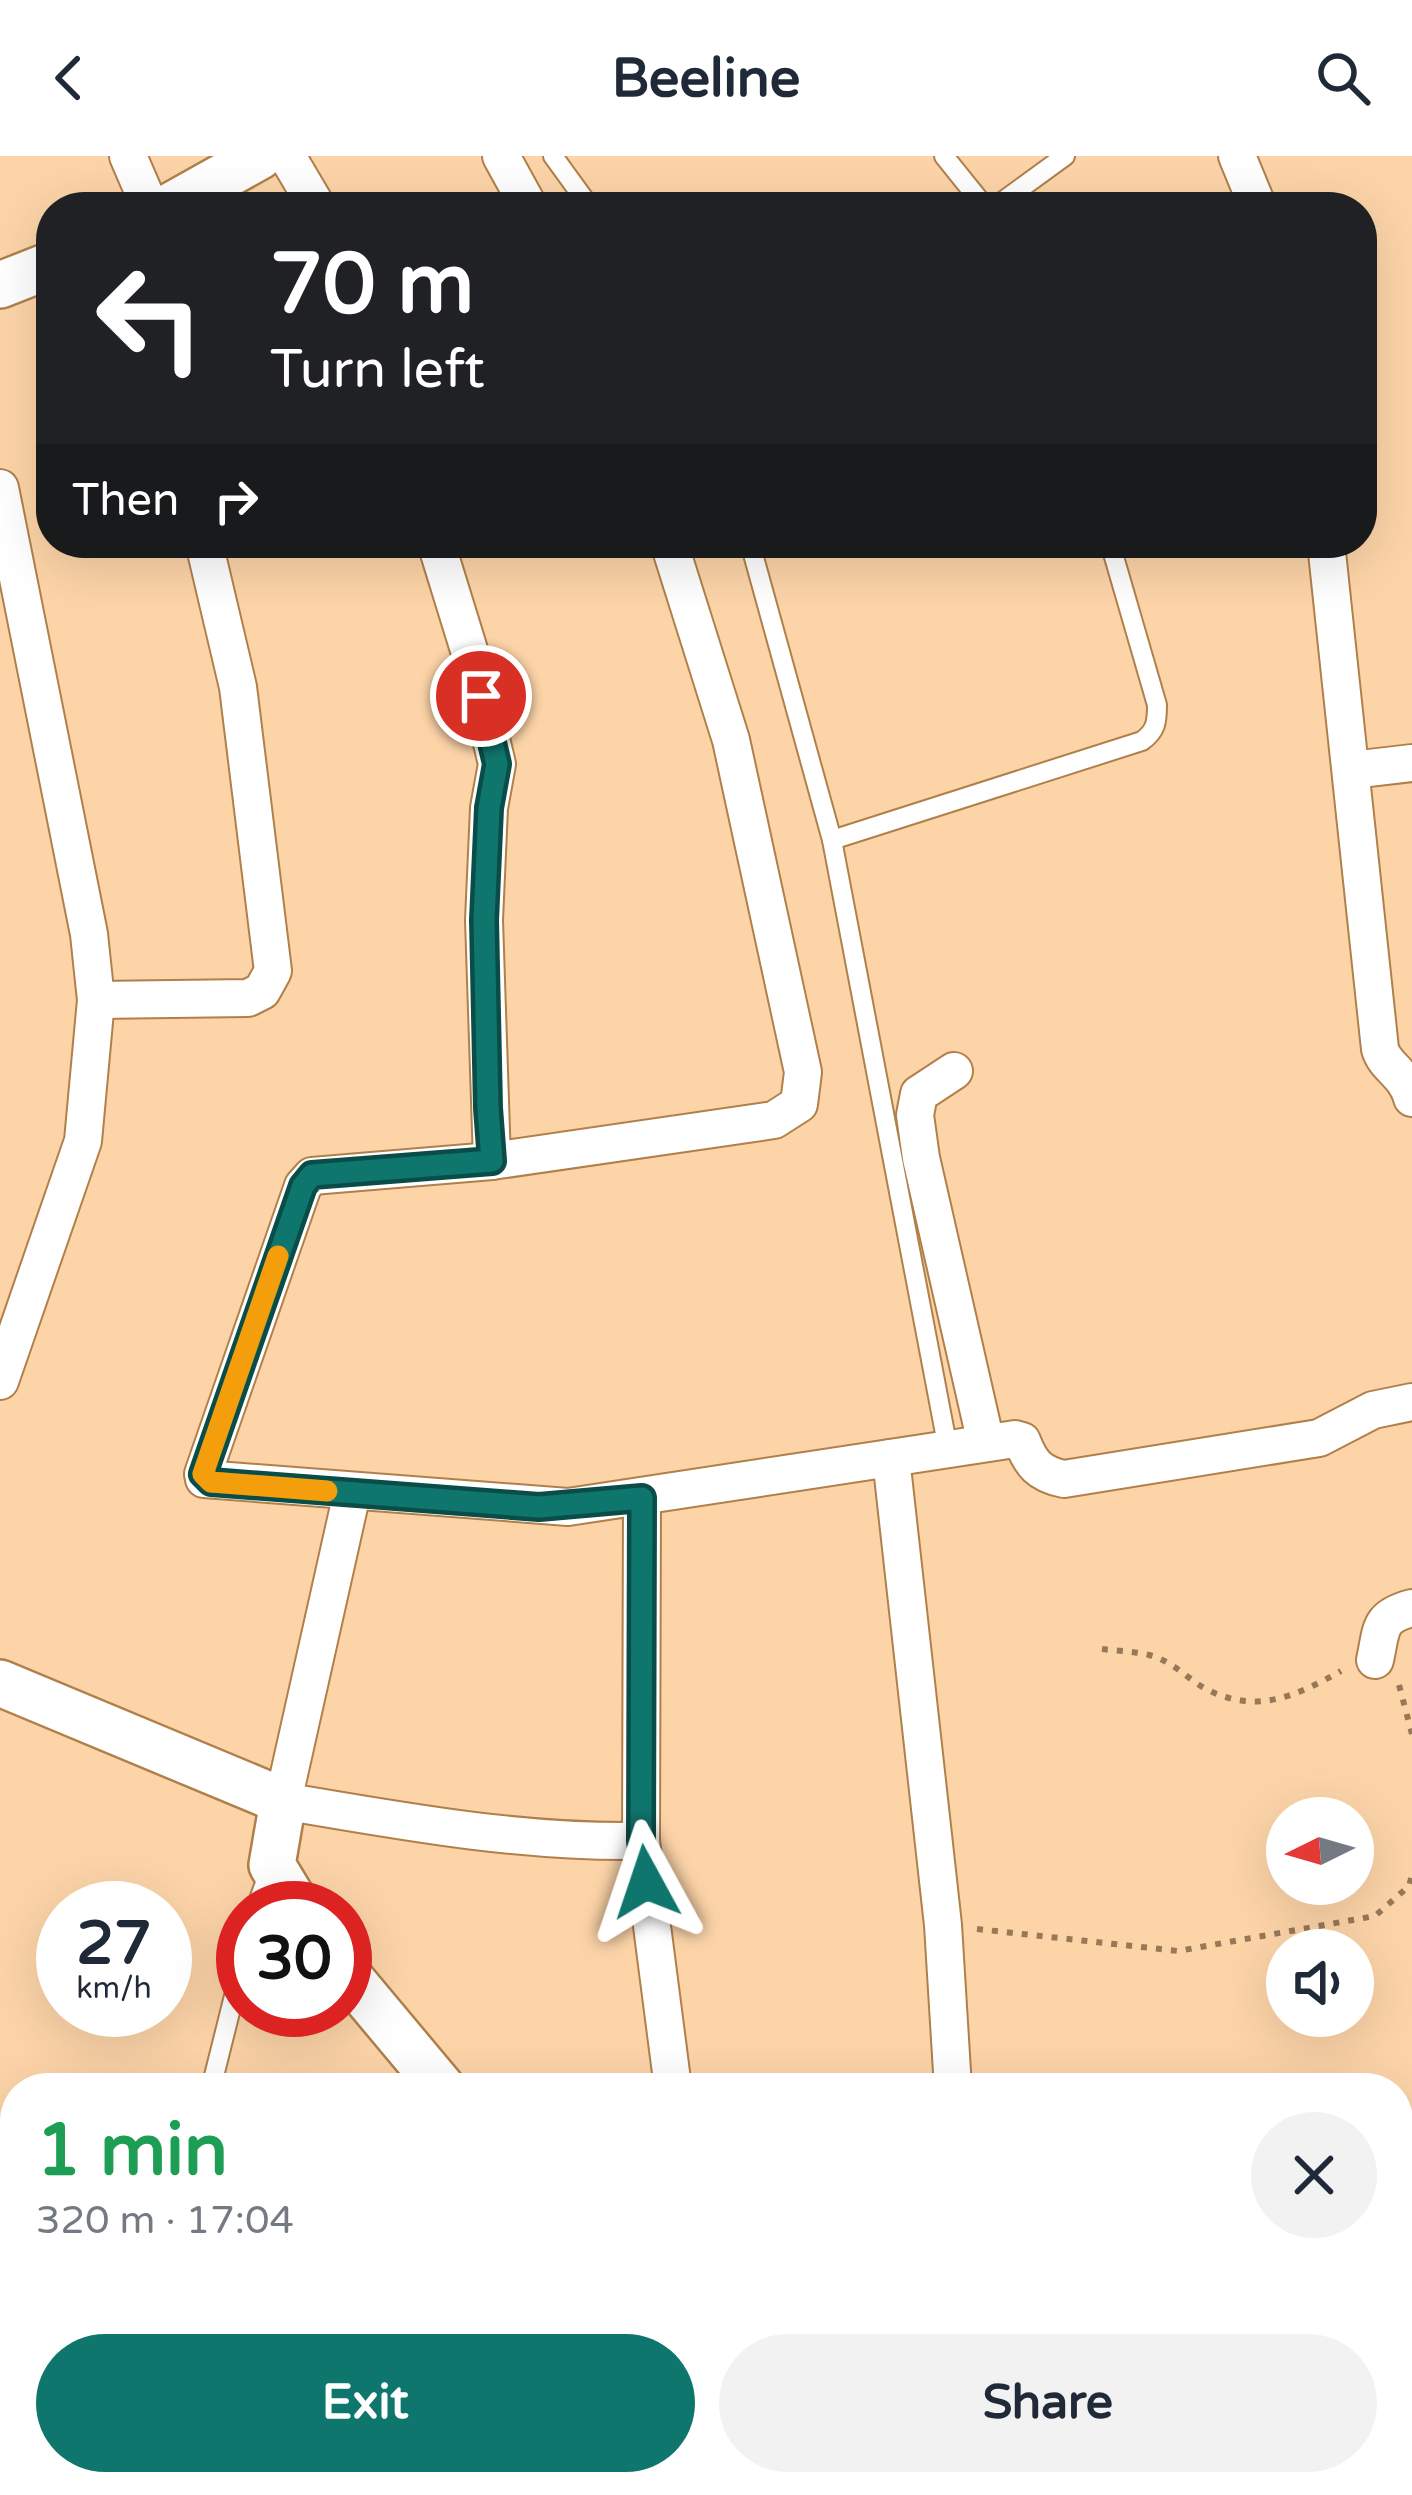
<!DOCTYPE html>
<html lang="en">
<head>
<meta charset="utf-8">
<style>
	:root { --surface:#fff; --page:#f2f2f3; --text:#1f2937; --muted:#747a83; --accent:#0f766e }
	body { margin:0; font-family:"Varela Round",sans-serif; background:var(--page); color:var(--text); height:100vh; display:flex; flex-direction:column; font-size:45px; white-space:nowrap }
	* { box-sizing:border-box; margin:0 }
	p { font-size:39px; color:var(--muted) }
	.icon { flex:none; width:66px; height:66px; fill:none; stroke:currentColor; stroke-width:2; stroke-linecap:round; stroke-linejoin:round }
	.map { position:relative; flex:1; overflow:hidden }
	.panel { position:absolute; left:0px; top:1917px; width:1413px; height:423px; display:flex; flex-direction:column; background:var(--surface); border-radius:48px 48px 0 0; box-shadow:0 12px 48px #0002 }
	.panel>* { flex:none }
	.banner { position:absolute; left:36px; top:36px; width:1341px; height:366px; border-radius:48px; box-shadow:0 12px 48px #0002; background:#202124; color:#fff; overflow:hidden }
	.needle { width:78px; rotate:265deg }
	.tools { position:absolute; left:1266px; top:1641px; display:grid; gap:24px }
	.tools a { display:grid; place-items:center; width:108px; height:108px; border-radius:50%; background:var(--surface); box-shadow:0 12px 48px #0002; font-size:60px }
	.speed { position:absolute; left:36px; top:1725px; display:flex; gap:24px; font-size:60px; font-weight:700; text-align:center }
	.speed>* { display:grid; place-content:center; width:156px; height:156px; border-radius:50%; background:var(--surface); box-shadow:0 12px 48px #0002; line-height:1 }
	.speed small { font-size:30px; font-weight:400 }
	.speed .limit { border:18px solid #d22; background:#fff; color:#111 }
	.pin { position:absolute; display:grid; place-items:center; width:102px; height:102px; color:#fff; margin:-51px; border:6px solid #fff; border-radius:50%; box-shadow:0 3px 12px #0007 }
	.me { position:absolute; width:132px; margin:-66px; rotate:355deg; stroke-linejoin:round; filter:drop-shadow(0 0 9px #0008) }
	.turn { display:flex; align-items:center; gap:42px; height:252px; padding:0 36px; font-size:54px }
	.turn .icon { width:156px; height:156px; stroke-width:2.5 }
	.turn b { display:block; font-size:84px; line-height:102px }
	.then { display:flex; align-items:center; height:114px; padding:0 36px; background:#0003; gap:24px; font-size:45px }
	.round { display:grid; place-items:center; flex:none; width:126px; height:126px; border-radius:63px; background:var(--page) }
	.headline { display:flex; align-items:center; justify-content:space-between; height:204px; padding:0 36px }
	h1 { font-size:72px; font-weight:800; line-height:90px; color:#1e9e55 }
	.button { display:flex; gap:24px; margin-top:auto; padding:24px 36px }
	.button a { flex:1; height:138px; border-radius:72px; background:var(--accent); color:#fff; font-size:48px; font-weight:800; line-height:138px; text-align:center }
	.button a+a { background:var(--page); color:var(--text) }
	header { display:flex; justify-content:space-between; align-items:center; height:156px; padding:0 36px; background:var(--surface); font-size:54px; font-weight:800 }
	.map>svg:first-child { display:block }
</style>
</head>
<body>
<header><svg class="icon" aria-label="back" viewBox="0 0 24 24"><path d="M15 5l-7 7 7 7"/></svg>Beeline<svg class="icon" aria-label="search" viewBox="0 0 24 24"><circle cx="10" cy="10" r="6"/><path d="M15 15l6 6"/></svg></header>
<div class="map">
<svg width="1412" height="2339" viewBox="0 0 1412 2339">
	<rect width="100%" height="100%" fill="#fdd4a8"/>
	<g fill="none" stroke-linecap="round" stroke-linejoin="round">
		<g stroke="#b0804a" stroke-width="22">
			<g id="service">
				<path d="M553 0 590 51"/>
				<path d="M944 0 985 51"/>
				<path d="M995 51 1065 0"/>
				<path d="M750 387 832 684 948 1293"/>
				<path d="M832 684 1142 585C1156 575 1157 566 1157 549L1110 387"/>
				<path d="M256 1752 270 1713"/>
				<path d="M211 1932 243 1804"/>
			</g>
		</g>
		<g stroke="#b0804a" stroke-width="40">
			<g id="minor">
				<path d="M128 0 150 51"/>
				<path d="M287 0 317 51"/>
				<path d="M501 0 529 51"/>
				<path d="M1237 0 1258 51"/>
				<path d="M0 332 89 778 96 844 83 985 0 1225"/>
				<path d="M436 387 473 507 497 608 489 652 484 764 492 1005 774 964 799 948 803 916 731 584 669 387"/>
				<path d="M1326 387 1380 893C1385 911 1406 918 1412 942"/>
				<path d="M1352 614 1412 607"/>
				<path d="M96 844 248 842 262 835 273 815 238 531 204 387"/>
				<path d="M954 915 919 938 915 959 921 1002 986 1287"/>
				<path d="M492 1005 312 1020 303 1030 203 1318 204 1323 568 1351 1015 1283 1022 1285C1031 1308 1039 1318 1064 1323L1319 1282 1373 1254 1412 1246"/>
				<path d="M891 1302 943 1769 953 1932"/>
				<path d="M352 1337 283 1645C401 1665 520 1687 641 1685"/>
				<path d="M642 1342 641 1685 673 1932"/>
				<path d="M1375 1504C1382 1472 1378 1461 1412 1452"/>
				<path d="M899 2339 903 2325"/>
				<path d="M1302 2339 1305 2325"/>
			</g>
		</g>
		<g stroke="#b0804a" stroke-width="50">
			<g id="tertiary">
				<path d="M169 51 260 0"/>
				<path d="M0 129 51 109"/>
				<path d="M0 1527 283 1645 272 1709 298 1752"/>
				<path d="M345 1816 442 1932"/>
				<path d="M1398 2188 1412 2191"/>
			</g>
		</g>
		<g stroke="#977958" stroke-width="6" stroke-dasharray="6 9" stroke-linecap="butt">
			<path d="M1102 1493C1117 1495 1134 1495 1149 1499 1173 1505 1186 1522 1206 1533 1257 1559 1296 1540 1341 1515"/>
			<path d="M1399 1529 1412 1578"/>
			<path d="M977 1773 1178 1795 1375 1760 1409 1730 1412 1719"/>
		</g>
		<use href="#service" stroke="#fff" stroke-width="18"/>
		<use href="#minor" stroke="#fff" stroke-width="36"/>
		<use href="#tertiary" stroke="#fff" stroke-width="45"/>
	</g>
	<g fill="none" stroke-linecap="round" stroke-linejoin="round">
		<g stroke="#0a4d48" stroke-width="30">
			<path id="route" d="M481 540 497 608 489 652 484 764 488 952 492 1005 312 1019 303 1030 203 1318 211 1326 539 1351 642 1342 641 1685 646 1726"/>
		</g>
		<use href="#route" stroke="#0f766e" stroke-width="21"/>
		<path stroke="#f59e0b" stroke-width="21" d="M278 1100 203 1318 211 1326 327 1335"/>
	</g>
</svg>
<div class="tools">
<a><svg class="needle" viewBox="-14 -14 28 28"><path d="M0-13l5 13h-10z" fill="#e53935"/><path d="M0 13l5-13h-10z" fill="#747a83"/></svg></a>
<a><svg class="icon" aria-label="sound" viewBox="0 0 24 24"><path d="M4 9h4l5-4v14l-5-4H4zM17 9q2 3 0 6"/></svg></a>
</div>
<div class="speed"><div>27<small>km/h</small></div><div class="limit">30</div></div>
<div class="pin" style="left:481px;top:540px;background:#d93025"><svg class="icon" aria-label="arrive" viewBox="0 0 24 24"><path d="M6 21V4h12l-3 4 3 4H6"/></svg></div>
<svg class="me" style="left:646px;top:1726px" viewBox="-20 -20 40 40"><path d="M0-17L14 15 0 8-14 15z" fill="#0f766e" stroke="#fff" stroke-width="4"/></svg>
<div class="banner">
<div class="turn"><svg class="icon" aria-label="left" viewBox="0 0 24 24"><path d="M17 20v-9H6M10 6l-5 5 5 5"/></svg><div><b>70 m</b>Turn left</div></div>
<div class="then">Then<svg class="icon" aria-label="right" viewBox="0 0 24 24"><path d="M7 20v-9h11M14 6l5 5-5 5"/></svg></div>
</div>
<section class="panel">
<div class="headline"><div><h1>1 min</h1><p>320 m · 17:04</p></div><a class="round"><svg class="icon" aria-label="close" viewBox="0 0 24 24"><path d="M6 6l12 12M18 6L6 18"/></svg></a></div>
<div class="button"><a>Exit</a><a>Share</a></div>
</section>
</div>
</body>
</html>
